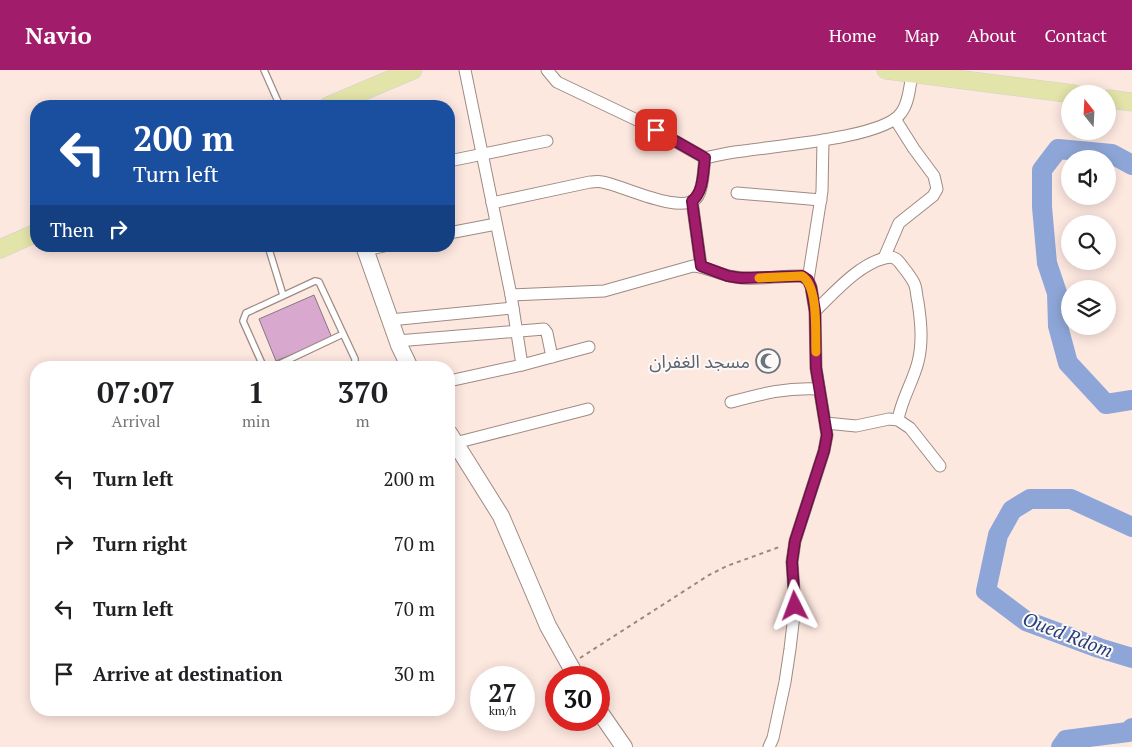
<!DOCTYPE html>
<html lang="en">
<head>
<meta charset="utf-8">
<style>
	:root { --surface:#fff; --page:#f2f2f2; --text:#202124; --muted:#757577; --accent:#a11c6a }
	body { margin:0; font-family:"PT Serif","Noto Sans Arabic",serif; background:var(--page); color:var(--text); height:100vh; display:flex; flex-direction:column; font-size:19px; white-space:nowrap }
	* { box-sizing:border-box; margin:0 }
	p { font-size:16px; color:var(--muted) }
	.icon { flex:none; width:28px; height:28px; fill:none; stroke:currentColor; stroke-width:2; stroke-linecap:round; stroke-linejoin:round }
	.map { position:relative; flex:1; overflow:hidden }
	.panel { position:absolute; left:30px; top:291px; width:425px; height:355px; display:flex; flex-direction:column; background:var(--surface); border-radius:20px; box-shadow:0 2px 12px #0003 }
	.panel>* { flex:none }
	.banner { position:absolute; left:30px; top:30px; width:425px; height:152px; border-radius:20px; box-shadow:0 2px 12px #0003; background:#1a4fa0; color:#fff; overflow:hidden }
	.needle { width:32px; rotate:342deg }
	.controls { position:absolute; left:1061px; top:15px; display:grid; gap:10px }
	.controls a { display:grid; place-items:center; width:55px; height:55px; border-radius:50%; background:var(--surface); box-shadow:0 2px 12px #0003; font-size:25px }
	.speed { position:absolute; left:470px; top:596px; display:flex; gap:10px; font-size:25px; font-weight:700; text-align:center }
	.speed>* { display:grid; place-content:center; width:65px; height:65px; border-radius:50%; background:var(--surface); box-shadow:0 2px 12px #0003; line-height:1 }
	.speed small { font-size:12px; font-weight:400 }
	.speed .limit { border:8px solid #d22; background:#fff; color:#111 }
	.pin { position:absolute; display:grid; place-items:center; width:42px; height:42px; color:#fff; margin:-21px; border-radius:10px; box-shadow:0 2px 8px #0006 }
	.me { position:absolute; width:55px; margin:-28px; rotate:357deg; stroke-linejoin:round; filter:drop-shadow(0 0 4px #0008) }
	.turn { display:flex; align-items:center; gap:18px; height:105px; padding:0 20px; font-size:22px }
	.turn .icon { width:65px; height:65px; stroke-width:2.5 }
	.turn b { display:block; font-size:35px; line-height:42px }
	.then { display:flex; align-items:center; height:48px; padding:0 20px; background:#0003; gap:10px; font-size:19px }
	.eta { display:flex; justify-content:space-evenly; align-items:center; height:85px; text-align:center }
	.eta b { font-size:30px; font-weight:700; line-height:35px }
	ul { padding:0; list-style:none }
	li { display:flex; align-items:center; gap:15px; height:65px; padding:0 20px }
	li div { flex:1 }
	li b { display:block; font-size:19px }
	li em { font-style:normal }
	header { display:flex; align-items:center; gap:30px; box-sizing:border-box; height:70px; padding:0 25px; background:var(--accent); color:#fff }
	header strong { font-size:24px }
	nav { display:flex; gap:28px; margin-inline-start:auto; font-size:18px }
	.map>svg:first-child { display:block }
</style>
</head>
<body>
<header>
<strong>Navio</strong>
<nav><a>Home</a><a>Map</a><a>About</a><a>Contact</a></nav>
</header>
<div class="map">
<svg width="1132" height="677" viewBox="0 0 1132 677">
	<rect width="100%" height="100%" fill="#fde8e0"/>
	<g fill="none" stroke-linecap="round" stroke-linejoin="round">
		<g stroke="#8ea6d7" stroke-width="20">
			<path d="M1132 95 1112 84 1058 79 1042 100V137L1047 193 1057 223 1058 256 1068 293 1106 334 1132 330"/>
			<path d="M1132 457 1071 429H1030L1012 440 998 465 986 521 1026 551 1099 578 1132 588"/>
			<path d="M1061 677 1066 670 1128 662 1132 658"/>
		</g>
	</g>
	<path fill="#d9a8cf" stroke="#867783" d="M314 225 332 268 276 291 259 249Z"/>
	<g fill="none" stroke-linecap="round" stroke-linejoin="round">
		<g stroke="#9e8b83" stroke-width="8">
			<g id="lane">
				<path d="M264 0 280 36"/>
				<path d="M268 176 283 225"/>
				<path d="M264 298 243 251 246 243 315 211 319 212 355 289V298"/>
				<path d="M271 298 343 264"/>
			</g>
		</g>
		<g stroke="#9e8b83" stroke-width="13">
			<g id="street">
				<path d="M465 0 511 225 604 221 693 196C708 197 720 205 735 207 757 211 780 205 802 206L808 210 811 217 815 241 816 298 827 365 824 381 795 471 792 492 795 536 790 579 785 612 773 668 769 677"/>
				<path d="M547 0 557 12 641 52 705 88"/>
				<path d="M449 91 547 71"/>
				<path d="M737 123 821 130"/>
				<path d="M692 131 701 196"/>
				<path d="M492 133 590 112C594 112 598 111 602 112 620 114 685 148 698 126 704 116 703 99 705 88 718 85 730 82 743 81 774 76 884 68 901 43 909 33 910 15 912 3"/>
				<path d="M449 163 496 154"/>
				<path d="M365 180 384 176"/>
				<path d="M884 188 899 153 933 126 937 119 934 106 914 79 895 49"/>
				<path d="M808 210 822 121 823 70"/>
				<path d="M815 241C835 222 858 195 885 188 894 185 898 190 903 197 907 202 911 207 914 213 917 219 916 225 918 232 921 252 923 272 918 292 913 312 901 330 898 350"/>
				<path d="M390 250 513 238"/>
				<path d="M397 271 544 259 547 263 552 287"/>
				<path d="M522 295 589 277"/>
				<path d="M449 311 522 295 511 225"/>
				<path d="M731 332C761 324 787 317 819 319"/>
				<path d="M826 353 856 356 889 349 898 350 910 358 940 396"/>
				<path d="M455 373 588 339"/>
			</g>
		</g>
		<g stroke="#9e8b83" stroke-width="18">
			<g id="secondary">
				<path d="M364 176 399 275 410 298"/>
				<path d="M449 363 501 446 548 556 577 608"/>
				<path d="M599 641 624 677"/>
			</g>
		</g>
		<g stroke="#d2d1d0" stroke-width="19">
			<g id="primary">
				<path d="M886 0 1074 24"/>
				<path d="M1108 29 1132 32"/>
				<path d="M328 36 413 0"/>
				<path d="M0 179 36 163"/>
			</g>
		</g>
		<path stroke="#988983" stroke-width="2" stroke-dasharray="4 4" stroke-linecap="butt" d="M580 588 709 505 727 496 782 476"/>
		<use href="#lane" stroke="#fff" stroke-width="5.5"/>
		<use href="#street" stroke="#fff" stroke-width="11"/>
		<use href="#secondary" stroke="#fff" stroke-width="16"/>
		<use href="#primary" stroke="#e2e4a9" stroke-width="18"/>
	</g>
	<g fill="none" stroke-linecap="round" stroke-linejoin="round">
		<g stroke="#691245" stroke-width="12">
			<path id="route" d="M656 60 705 88C703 101 704 122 692 131L701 196 728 206 741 208 802 206 808 210 811 217 815 241 816 298 827 365 824 381 795 471 792 492 795 536"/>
		</g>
		<use href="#route" stroke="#a11c6a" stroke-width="9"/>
		<path stroke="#f59e0b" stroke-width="9" d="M759 208 802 206C819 217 815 263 816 282"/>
	</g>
	<defs>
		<g id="mosque-ring" transform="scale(1.25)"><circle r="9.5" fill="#fdf9f7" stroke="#6b7280" stroke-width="1.5"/><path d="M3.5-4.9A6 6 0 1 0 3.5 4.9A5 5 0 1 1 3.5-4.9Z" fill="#6b7280"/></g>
	</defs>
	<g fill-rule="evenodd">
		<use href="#mosque-ring" x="768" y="291"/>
	</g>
	<g text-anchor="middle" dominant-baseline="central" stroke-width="4" stroke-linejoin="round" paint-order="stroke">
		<g font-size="18" fill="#5b616d" stroke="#fdf9f7" text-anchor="end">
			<text x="750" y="291">مسجد الغفران</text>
		</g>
		<g font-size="19" font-style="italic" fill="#253f7a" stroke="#fdf9f7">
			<text transform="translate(1068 564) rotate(21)">Oued Rdom</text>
		</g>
	</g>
</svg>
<div class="controls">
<a><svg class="needle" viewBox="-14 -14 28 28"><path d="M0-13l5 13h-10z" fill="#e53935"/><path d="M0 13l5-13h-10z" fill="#757577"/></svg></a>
<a><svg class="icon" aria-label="sound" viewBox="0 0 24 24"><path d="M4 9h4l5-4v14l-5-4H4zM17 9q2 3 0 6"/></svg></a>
<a><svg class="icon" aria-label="search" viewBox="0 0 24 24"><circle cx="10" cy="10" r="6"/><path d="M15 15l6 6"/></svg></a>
<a><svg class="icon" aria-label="layers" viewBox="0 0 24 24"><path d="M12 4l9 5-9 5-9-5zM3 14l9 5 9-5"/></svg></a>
</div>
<div class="speed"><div>27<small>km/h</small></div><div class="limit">30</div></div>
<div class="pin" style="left:656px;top:60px;background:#d93025"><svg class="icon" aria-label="arrive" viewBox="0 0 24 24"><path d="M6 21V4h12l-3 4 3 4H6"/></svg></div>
<svg class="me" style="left:795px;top:536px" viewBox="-20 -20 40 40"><path d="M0-17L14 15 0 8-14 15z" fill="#a11c6a" stroke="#fff" stroke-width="4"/></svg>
<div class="banner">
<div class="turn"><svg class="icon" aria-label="left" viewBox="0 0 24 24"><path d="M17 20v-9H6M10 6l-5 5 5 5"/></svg><div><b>200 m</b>Turn left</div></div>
<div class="then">Then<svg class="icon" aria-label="right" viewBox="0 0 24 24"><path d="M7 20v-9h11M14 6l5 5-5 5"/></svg></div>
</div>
<section class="panel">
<div class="eta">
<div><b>07:07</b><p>Arrival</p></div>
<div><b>1</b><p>min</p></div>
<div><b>370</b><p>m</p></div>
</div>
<ul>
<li><svg class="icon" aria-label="left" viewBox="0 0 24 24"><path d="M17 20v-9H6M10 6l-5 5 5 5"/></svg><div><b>Turn left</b></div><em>200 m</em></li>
<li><svg class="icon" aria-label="right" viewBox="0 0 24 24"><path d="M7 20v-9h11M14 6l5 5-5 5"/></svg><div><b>Turn right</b></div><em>70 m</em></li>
<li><svg class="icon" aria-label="left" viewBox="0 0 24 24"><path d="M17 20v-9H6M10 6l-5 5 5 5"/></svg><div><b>Turn left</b></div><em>70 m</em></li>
<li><svg class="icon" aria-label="arrive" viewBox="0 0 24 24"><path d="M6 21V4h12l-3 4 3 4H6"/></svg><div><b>Arrive at destination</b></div><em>30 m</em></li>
</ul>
</section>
</div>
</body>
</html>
